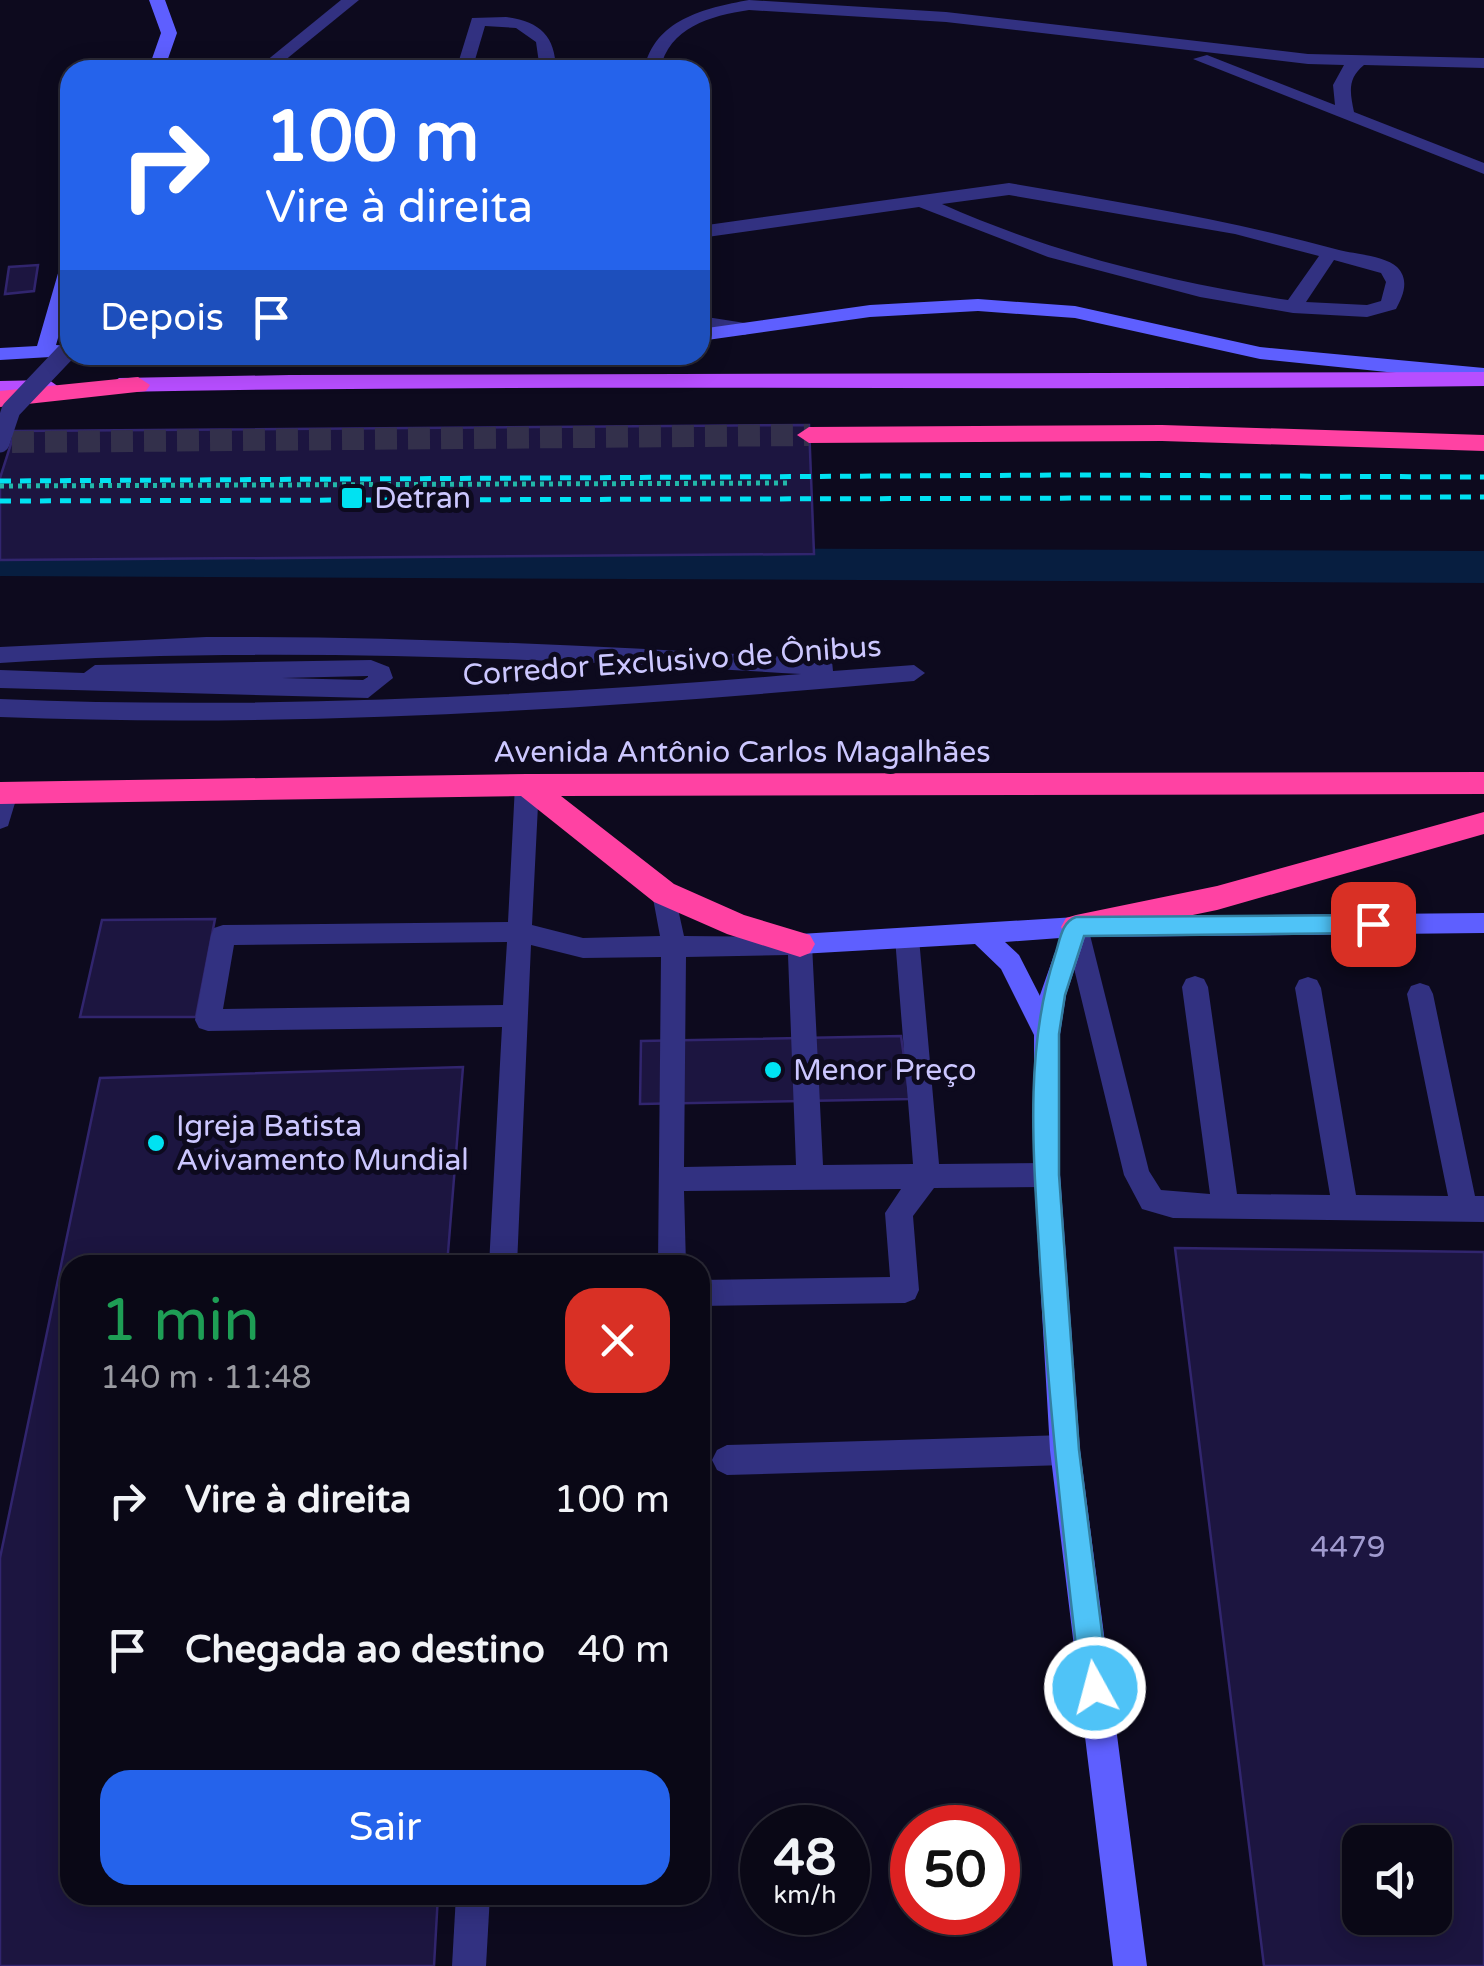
<!DOCTYPE html>
<html lang="pt">
<head>
<meta charset="utf-8">
<style>
	:root { --surface:#0a0816; --page:#13111f; --text:#f1f3f6; --muted:#999aa1; --line:#2a2935; --accent:#2563eb }
	body { margin:0; font-family:"Varela Round",sans-serif; background:var(--page); color:var(--text); height:100vh; display:flex; flex-direction:column; font-size:38px; white-space:nowrap }
	* { box-sizing:border-box; margin:0 }
	p { font-size:32px; color:var(--muted) }
	.icon { flex:none; width:55px; height:55px; fill:none; stroke:currentColor; stroke-width:2; stroke-linecap:round; stroke-linejoin:round }
	.map { position:relative; flex:1; overflow:hidden }
	.sheet { position:absolute; left:60px; top:1255px; width:650px; height:650px; display:flex; flex-direction:column; background:var(--surface); border-radius:30px; box-shadow:0 5px 25px #0003,0 0 0 2px var(--line) }
	.sheet>* { flex:none }
	.top-card { position:absolute; left:60px; top:60px; width:650px; height:305px; border-radius:30px; box-shadow:0 5px 25px #0003,0 0 0 2px var(--line); background:#2563eb; color:#fff; overflow:hidden }
	.tools { position:absolute; left:1342px; top:1825px; display:grid; gap:20px }
	.tools a { display:grid; place-items:center; width:110px; height:110px; border-radius:20px; background:var(--surface); box-shadow:0 5px 25px #0003,0 0 0 2px var(--line); font-size:50px }
	.speed { position:absolute; left:740px; top:1805px; display:flex; gap:20px; font-size:50px; font-weight:700; text-align:center }
	.speed>* { display:grid; place-content:center; width:130px; height:130px; border-radius:50%; background:var(--surface); box-shadow:0 5px 25px #0003,0 0 0 2px var(--line); line-height:1 }
	.speed small { font-size:25px; font-weight:400 }
	.speed .limit { border:15px solid #d22; background:#fff; color:#111 }
	.pin { position:absolute; display:grid; place-items:center; width:85px; height:85px; color:#fff; margin:-42px; border-radius:20px; box-shadow:0 5px 15px #0006 }
	.me { position:absolute; width:110px; margin:-55px; rotate:353deg; stroke-linejoin:round; filter:drop-shadow(0 0 8px #0008) }
	.turn { display:flex; align-items:center; gap:35px; height:210px; padding:0 40px; font-size:45px }
	.turn .icon { width:130px; height:130px; stroke-width:2.5 }
	.turn b { display:block; font-size:70px; line-height:85px }
	.then { display:flex; align-items:center; height:95px; padding:0 40px; background:#0003; gap:20px; font-size:38px }
	.round { display:grid; place-items:center; flex:none; width:105px; height:105px; border-radius:30px; background:var(--page) }
	.headline { display:flex; align-items:center; justify-content:space-between; height:170px; padding:0 40px }
	h1 { font-size:60px; font-weight:600; line-height:75px; color:#1e9e55 }
	.action { display:flex; gap:20px; margin-top:auto; padding:20px 40px }
	.action a { flex:1; height:115px; border-radius:30px; background:var(--accent); color:#fff; font-size:40px; font-weight:600; line-height:115px; text-align:center }
	ul { padding:0; list-style:none }
	li { display:flex; align-items:center; gap:30px; height:150px; padding:0 40px }
	li div { flex:1 }
	li b { display:block; font-size:38px }
	li em { font-style:normal }
	.map>svg:first-child { display:block }
</style>
</head>
<body>
<div class="map">
<svg width="1484" height="1966" viewBox="0 0 1484 1966">
	<rect width="100%" height="100%" fill="#0d0a1e"/>
	<g fill="none" stroke-linecap="round" stroke-linejoin="round">
		<path fill="#071e40" fill-rule="evenodd" d="M0 546 1484 551V583L0 576Z"/>
	</g>
	<g fill="#1c1540" stroke="#31256e" stroke-width="2.5" fill-rule="evenodd">
		<path d="M38 265 34 291 5 294 9 267Z"/>
		<path d="M809 425 814 554 0 560V478L15 431Z"/>
		<path d="M215 919 196 1017H80L102 920Z"/>
		<path d="M901 1036 910 1099 640 1104 641 1041Z"/>
		<path d="M463 1067 447 1265H70V1895H438L434 1966H0V1558L100 1078Z"/>
		<path d="M1175 1248 1484 1252V1966H1264ZM1360 1842H1435V1918H1360Z"/>
	</g>
	<g fill="none" stroke-linecap="round" stroke-linejoin="round">
		<path stroke="#33304b" stroke-width="22" stroke-dasharray="22 11" stroke-linecap="butt" d="M12 442 809 435"/>
		<path stroke="#23b7a9" stroke-width="5" stroke-dasharray="4 5" stroke-linecap="butt" d="M0 486 787 483"/>
		<g fill="#323181" fill-rule="evenodd">
			<path d="M749 0 946 12 1308 54 1484 58V68L1364 65C1347 79 1350 92 1354 112L1484 163V174L1193 59 1207 55 1335 105 1333 85 1344 65 1308 64 946 22 749 10C710 16 669 27 660 70H644C654 20 704 8 749 0Z"/>
			<path d="M506 17C540 22 555 35 556 70H540L536 42 516 28 485 26 472 70H456L472 18Z"/>
			<path d="M1009 183C1120 202 1230 220 1339 250 1355 254 1385 256 1397 267 1410 280 1403 296 1396 309L1367 317 1293 313 1200 297 1048 257 919 207 700 238V226ZM1009 195 1235 234 1319 256 1288 300C1169 282 1052 253 942 204ZM1334 260 1381 273 1386 282 1381 301 1367 305 1306 302Z"/>
			<path d="M700 316 745 323 755 329 745 335 700 328Z"/>
			<path d="M206 637C413 636 618 647 824 659L832 661 833 671 914 665 925 673 914 681C609 708 306 729 0 717V699C268 710 534 696 801 674 534 658 268 646 0 663V647Z"/>
			<path d="M527 776 539 785 532 925 583 938 660 936 652 893 655 886H673L684 936 809 937 812 944 823 1165 913 1164 895 938 898 931 907 928 916 931 919 938 939 1164 1047 1163 1056 1166 1060 1175 1056 1184 1047 1187 934 1188 913 1216 919 1290 915 1299 905 1303 700 1306V1280L890 1277 885 1213 901 1189 684 1191 686 1265H658L661 957 583 958 531 945 517 1265H489L502 1027 208 1031 199 1028 195 1020 211 935 214 928 223 925 508 922 515 785ZM507 942 503 1005 223 1009 234 945ZM788 955 796 1165 684 1167 686 957Z"/>
			<path d="M6 784 14 786 18 793 8 826 0 829V786Z"/>
			<path d="M1076 917 1085 920 1088 927 1149 1171 1161 1190 1210 1194 1182 987 1186 979 1195 976 1204 979 1208 987 1237 1194 1330 1195 1295 988 1299 980 1308 977 1317 980 1321 988 1356 1195 1448 1196 1407 994 1411 986 1420 983 1429 986 1433 994 1475 1196H1484V1222L1173 1218 1142 1209 1124 1175 1064 927 1067 920Z"/>
			<path d="M1065 1435 1075 1440 1080 1450 1075 1460 1065 1465 727 1475 717 1470 712 1460 717 1450 727 1445Z"/>
			<path d="M456 1895H490L486 1966H452Z"/>
		</g>
		<g fill="#323181" fill-rule="evenodd">
			<path d="M341 0H359L273 70H255Z"/>
			<path d="M371 660 389 667 393 678 368 698 0 688V670L84 673 95 665ZM368 677 363 680 282 678 368 676Z"/>
		</g>
		<g fill="#5e5fff" fill-rule="evenodd">
			<path d="M149 0H165L177 33 164 70H148L161 33Z"/>
			<path d="M70 257V296L56 345 67 346V356L0 360V348L37 346 61 263Z"/>
			<path d="M978 299 1075 306 1260 347 1484 368V382L1260 359 1075 318 978 311 870 317 700 341V329L870 305Z"/>
			<path d="M1484 913V933L1085 937 1066 995 1060 1034V1175L1080 1450 1147 1966H1113L1050 1450 1034 1175V1035L1001 969 975 944 800 954 791 951 788 944 791 937 800 934 1076 917ZM1060 938 1040 995V996L1019 955 1005 942Z"/>
		</g>
		<g fill="#b74eff" fill-rule="evenodd">
			<path d="M1484 372V386C1029 392 574 383 119 392L109 385 119 378 290 375Z"/>
			<path d="M49 380 59 387 56 392 0 395V381Z"/>
		</g>
		<g fill="#ff42a3" fill-rule="evenodd">
			<path d="M138 377 150 385 146 391 0 407V391Z"/>
			<path d="M1162 425 1484 435V451L1162 441 809 443 797 435 809 427Z"/>
			<path d="M1484 772V794L561 796 674 884 744 915 810 935 815 944 810 953 800 957 727 934 654 902 521 796 0 804V782L527 774Z"/>
			<path d="M1484 812V834L1217 910 1076 939 1066 936 1061 927 1066 918 1076 915 1217 886Z"/>
		</g>
		<g stroke="#00e2f2" stroke-width="5" stroke-dasharray="11 9" stroke-linecap="butt">
			<path d="M0 481 1071 475 1484 477"/>
			<path d="M0 501 1484 497"/>
		</g>
		<path stroke="#323181" stroke-width="19" d="M0 443 11 410 70 348"/>
	</g>
	<path fill="#4fc3f7" stroke="#337fa1" stroke-width="2.5" d="M1373 915 1384 924 1373 933 1084 936 1065 995 1059 1034V1175L1079 1450 1109 1688 1105 1698 1095 1702 1085 1698 1081 1688C1064 1547 1049 1406 1040 1264 1034 1162 1023 1053 1055 955 1060 941 1061 922 1076 917Z"/>
	<g fill="#00e2f2" stroke="#0d0a1e" stroke-width="4">
		<rect x="340" y="486" width="24" height="24" rx="5"/>
		<circle cx="773" cy="1070" r="10"/>
		<circle cx="156" cy="1143" r="10"/>
	</g>
	<g text-anchor="middle" dominant-baseline="central" stroke-width="10" stroke-linejoin="round" paint-order="stroke">
		<g font-size="30" fill="#ccc7ff" stroke="#0d0a1e" text-anchor="start">
			<text x="374" y="498">Detran</text>
			<text x="793" y="1070">Menor Preço</text>
			<text x="176" y="1126">Igreja Batista<tspan x="176" dy="34">Avivamento Mundial</tspan></text>
		</g>
		<g font-size="30" fill="#ccc7ff" stroke="#0d0a1e">
			<text transform="translate(672 661) rotate(-4)">Corredor Exclusivo de Ônibus</text>
			<text x="742" y="752">Avenida Antônio Carlos Magalhães</text>
		</g>
		<g font-size="30" fill="#a09acf">
			<text x="1348" y="1547">4479</text>
		</g>
	</g>
</svg>
<div class="tools">
<a><svg class="icon" aria-label="sound" viewBox="0 0 24 24"><path d="M4 9h4l5-4v14l-5-4H4zM17 9q2 3 0 6"/></svg></a>
</div>
<div class="speed"><div>48<small>km/h</small></div><div class="limit">50</div></div>
<div class="pin" style="left:1373px;top:924px;background:#d93025"><svg class="icon" aria-label="arrive" viewBox="0 0 24 24"><path d="M6 21V4h12l-3 4 3 4H6"/></svg></div>
<svg class="me" style="left:1095px;top:1688px" viewBox="-20 -20 40 40"><circle r="17" fill="#4fc3f7" stroke="#fff" stroke-width="3"/><path d="M0-11L8 9 0 5-8 9z" fill="#fff"/></svg>
<div class="top-card">
<div class="turn"><svg class="icon" aria-label="right" viewBox="0 0 24 24"><path d="M7 20v-9h11M14 6l5 5-5 5"/></svg><div><b>100 m</b>Vire à direita</div></div>
<div class="then">Depois<svg class="icon" aria-label="arrive" viewBox="0 0 24 24"><path d="M6 21V4h12l-3 4 3 4H6"/></svg></div>
</div>
<section class="sheet">
<div class="headline"><div><h1>1 min</h1><p>140 m · 11:48</p></div><a class="round" style="background:#d93025;color:#fff"><svg class="icon" aria-label="close" viewBox="0 0 24 24"><path d="M6 6l12 12M18 6L6 18"/></svg></a></div>
<ul>
<li><svg class="icon" aria-label="right" viewBox="0 0 24 24"><path d="M7 20v-9h11M14 6l5 5-5 5"/></svg><div><b>Vire à direita</b></div><em>100 m</em></li>
<li><svg class="icon" aria-label="arrive" viewBox="0 0 24 24"><path d="M6 21V4h12l-3 4 3 4H6"/></svg><div><b>Chegada ao destino</b></div><em>40 m</em></li>
</ul>
<div class="action"><a>Sair</a></div>
</section>
</div>
</body>
</html>
